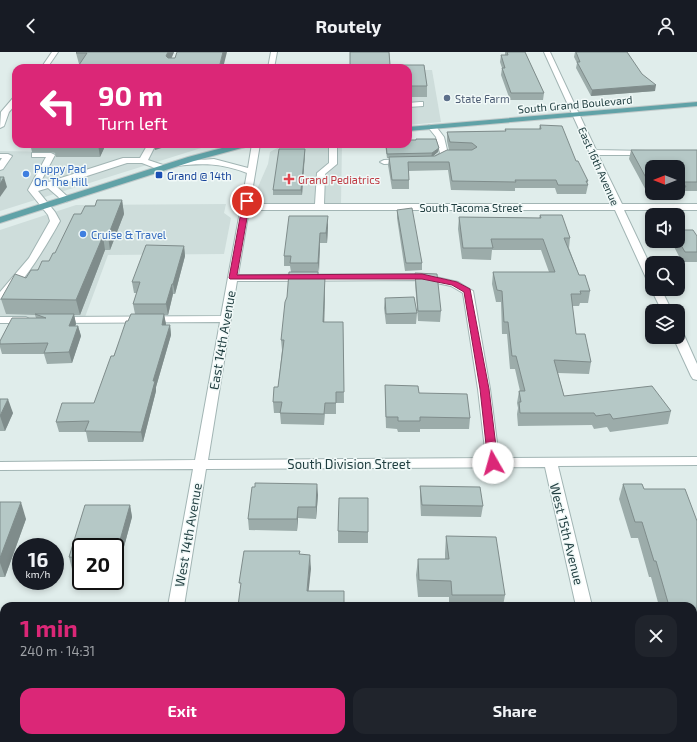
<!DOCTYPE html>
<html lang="en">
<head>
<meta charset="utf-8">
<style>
	:root { --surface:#171b24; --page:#20242c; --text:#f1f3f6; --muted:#9ea1a6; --accent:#db2777 }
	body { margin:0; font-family:"Exo 2",sans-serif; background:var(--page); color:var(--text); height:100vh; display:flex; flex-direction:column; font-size:15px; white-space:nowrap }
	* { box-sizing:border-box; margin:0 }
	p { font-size:13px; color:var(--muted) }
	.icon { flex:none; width:22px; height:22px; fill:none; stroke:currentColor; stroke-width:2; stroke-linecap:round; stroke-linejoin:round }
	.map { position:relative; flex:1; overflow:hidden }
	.details { position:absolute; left:0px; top:550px; width:697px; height:140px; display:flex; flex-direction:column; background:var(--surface); border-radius:12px 12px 0 0; box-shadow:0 2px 6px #0003 }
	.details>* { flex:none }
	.banner { position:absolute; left:12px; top:12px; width:400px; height:84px; border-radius:12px; box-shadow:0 2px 6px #0003; background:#db2777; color:#fff; overflow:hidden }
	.needle { width:26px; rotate:270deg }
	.controls { position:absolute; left:645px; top:108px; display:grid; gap:8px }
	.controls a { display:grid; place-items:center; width:40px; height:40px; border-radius:8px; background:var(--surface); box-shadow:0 2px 6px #0003; font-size:20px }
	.speed { position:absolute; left:12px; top:486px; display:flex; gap:8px; font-size:20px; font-weight:700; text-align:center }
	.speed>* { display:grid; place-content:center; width:52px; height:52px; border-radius:50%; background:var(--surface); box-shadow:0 2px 6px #0003; line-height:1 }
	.speed small { font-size:10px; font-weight:400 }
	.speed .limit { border:2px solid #111; border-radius:6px; background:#fff; color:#111 }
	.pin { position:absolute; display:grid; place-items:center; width:34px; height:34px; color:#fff; margin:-17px; border:2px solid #fff; border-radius:50%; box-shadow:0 1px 4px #0007 }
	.me { position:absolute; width:44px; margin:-22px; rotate:353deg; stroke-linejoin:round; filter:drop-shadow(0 0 3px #0008) }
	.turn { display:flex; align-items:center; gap:14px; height:84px; padding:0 20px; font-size:18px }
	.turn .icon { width:52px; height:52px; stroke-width:2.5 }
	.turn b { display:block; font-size:28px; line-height:34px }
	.round { display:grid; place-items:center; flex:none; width:42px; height:42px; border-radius:12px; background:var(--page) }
	.headline { display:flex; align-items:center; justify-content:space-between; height:68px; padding:0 20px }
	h1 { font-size:24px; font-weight:700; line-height:30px; color:var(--accent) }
	.cta { display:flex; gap:8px; margin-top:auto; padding:8px 20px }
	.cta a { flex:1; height:46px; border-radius:12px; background:var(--accent); color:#fff; font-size:16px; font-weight:700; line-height:46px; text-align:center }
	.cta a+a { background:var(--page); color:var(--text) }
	header { display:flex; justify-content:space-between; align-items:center; height:52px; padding:0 20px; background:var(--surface); font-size:18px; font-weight:700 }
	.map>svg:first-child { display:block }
</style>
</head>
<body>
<header><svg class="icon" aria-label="back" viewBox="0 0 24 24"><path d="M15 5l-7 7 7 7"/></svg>Routely<svg class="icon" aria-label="person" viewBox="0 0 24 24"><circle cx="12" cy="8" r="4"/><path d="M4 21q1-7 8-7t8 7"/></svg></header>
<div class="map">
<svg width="697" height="690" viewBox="0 0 697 690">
	<rect width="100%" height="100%" fill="#e0edeb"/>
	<g fill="#cedddb">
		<path d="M408 18H432L441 70 408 73Z"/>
		<path d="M63 92H214L0 159V99L58 100Z"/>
		<path d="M299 92H342L341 152H265L255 149 254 144 268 112 270 100 279 95Z"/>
		<path d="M226 152 224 161 231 166 224 202 108 203 85 265H0V178L76 153Z"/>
	</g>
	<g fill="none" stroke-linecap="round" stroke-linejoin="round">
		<g stroke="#a2b5b4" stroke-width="2">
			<g id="minor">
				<path d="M52 0H58L47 16H41Z"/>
				<path d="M271 0H277L274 16H268Z"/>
				<path d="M544 0H550L596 98 646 99 650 101 646 103H598L622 152H697V158H624L652 217V231L647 228 615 158H249L238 223 422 222 458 230 473 239 490 337 499 406 697 405V413L558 414 592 554H576L545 415 206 417 184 554H168L193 417 0 418V410L195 408 220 270 59 271 54 268 59 265 221 264 247 121C221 111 203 111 176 114H173L172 112 173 110 214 107 248 116 252 92H260L250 152H315L317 121 329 111V92H337V112L325 122 324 152H613ZM422 228 451 234 463 241 478 337 486 406 208 408 237 229Z"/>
				<path d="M13 46H16V52L9 60 4 74 0 76 1 60Z"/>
				<path d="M420 50H423V54L408 55V51Z"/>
				<path d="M429 73H435L444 85 448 102 433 111 429 109 440 101 436 85 428 75Z"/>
				<path d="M148 92H156L148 108 166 114 167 116 166 118H160L142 111H127L56 134 70 147 66 150 63 149 48 136 38 139 55 160 60 169C50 187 19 242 0 247V240L29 206 50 169 48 163 28 138 46 105H32V101H51L55 103 39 133 123 106H140Z"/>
				<path d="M0 102H8L12 104 3 117 0 118V109L2 106H0Z"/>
				<path d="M405 107H408L409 109 408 111 384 112 380 110 384 108Z"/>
				<path d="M652 235V237H661L672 259H662L651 237Z"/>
				<path d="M0 265H26L31 268 26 271H0Z"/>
				<path d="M678 280 684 283 697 312V328L693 327 691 324 673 285H678Z"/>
				<path d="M144 686H162L161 690H143Z"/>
				<path d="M607 686H625L626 690H608Z"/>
			</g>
		</g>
		<g stroke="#c0c9c9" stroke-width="2">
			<g id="major">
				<path d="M697 50V54L408 79V75Z"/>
				<path d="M237 92H250L249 94 194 109 0 171V165L188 105Z"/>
			</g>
		</g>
		<use href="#minor" fill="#fff" fill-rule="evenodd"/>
		<use href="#major" fill="#60a2a7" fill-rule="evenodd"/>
	</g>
	<g fill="#9cacaa" fill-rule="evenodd">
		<path d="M77 0H174L171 6 80 12H79L76 1Z"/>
		<path d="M350 0H389L390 13H424L427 34V45H408V16H328V15H350Z"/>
		<path d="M505 0H525L544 41 543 48H510L501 23 502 16 500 10 501 3H505Z"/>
		<path d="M575 0H576L655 39 591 44 576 16 577 11 574 5Z"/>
		<path d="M540 73 576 109 588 129 587 132 588 133 586 142H557L555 136H515V139L451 138 448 118 408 119 409 128V137H392L388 113 389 106H387L385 92H408L439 96 438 100 433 104H435L449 98 447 89V80L505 79V77H539Z"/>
		<path d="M30 92H106L100 105H56L55 101 51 100H32Z"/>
		<path d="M305 97 302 143H273V138Z"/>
		<path d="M631 98H697V139H685L684 144H649L629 107ZM652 115H678V141H652Z"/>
		<path d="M122 148 124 162 110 198H105L80 263H74L76 272 75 274H78L81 284 72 311 47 312 44 302H2L0 295V289L36 266 35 263 6 262 1 247 26 226 49 209 55 201 81 162 95 154Z"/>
		<path d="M397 158 422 211V218L405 219 397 166Z"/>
		<path d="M540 163 570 186 569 196 579 223 590 239 588 251H580L579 254H572L576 282 591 310 589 322 558 321 564 344 671 359 668 372 610 380 607 375 594 377 592 373 518 374 517 362 518 356 517 351 519 339H520L515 317H510L507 282H502L501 250H496L492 232 493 220H549L541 198H492L491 208 462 207 458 177 459 165 539 166Z"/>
		<path d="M328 174 327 191H320L318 225 325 235 324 270H343L344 351H336V362H325L324 373 281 372 280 361H274L273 350 278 335 282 298 281 288 291 220 290 214H284V204Z"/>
		<path d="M678 178 697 184V210H682L671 189H678Z"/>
		<path d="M184 194 185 204 175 242H173L168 263H164L166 273H170L171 283 156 335V339L143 390H88L86 380H59L56 370 94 351 128 269 135 262 133 252 137 241H134L132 230Z"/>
		<path d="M415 221 441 259 440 270 418 269 415 231Z"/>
		<path d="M385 246 417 261 416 272H386L384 256Z"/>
		<path d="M385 333 419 341 470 366 469 377H420V380H398L397 377 386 376 385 344Z"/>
		<path d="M0 347 13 361 5 379H0Z"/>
		<path d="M623 432 644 437 697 469V634H693V554H659L651 525H649L638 486H631L619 447Z"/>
		<path d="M420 434 483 454 481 465 421 464 420 445Z"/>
		<path d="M318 443 316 467 298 466 297 479 249 478 248 467Z"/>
		<path d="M368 446V491H338V479Z"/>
		<path d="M0 450 26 467 5 525H0Z"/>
		<path d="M130 453 132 465 118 517H115V495H81V517H72L69 505Z"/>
		<path d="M446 484 505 543 503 554H449V545H418L416 523 418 507H445V501Z"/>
		<path d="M349 686H381V687L349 688Z"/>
		<path d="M465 686H548L549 690H465Z"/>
	</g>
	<g fill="#7f8c8b">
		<path d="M168 0H174L168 15 166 4Z"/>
		<path d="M223 0H227L223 16H219Z"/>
		<path d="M656 33 655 39 591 44 592 38Z"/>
		<path d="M98 92H106L100 105Z"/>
		<path d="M154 92H175L155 98Z"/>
		<path d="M439 96 438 100 431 106 432 101Z"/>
		<path d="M305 97V102L302 143 301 138Z"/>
		<path d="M4 125 7 135 0 145V132Z"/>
		<path d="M122 148 124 162 110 198 108 184Z"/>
		<path d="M328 164V174L327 191 326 181Z"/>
		<path d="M320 181V191L319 221 318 211Z"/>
		<path d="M103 184 105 198 80 263 76 248Z"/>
		<path d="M184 194 185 204 175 242 173 232Z"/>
		<path d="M325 225V235L324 281 323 270Z"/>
		<path d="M172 232 173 242 168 263 166 252Z"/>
		<path d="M74 262 76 272 71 284 69 274Z"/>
		<path d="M164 262 166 272 164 283 162 273Z"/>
		<path d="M170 273 171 283 156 335V339L143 390 141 380 153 329Z"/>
		<path d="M78 274 81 284 72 311 69 300Z"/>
		<path d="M8 347 13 361 5 379 0 364Z"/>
		<path d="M317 432 318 443 316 467V455Z"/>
		<path d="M21 450 26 467 5 525 0 511V506Z"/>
		<path d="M130 453 132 465 118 517 115 506Z"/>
		<path d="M298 455V466L297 479V467Z"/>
		<path d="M310 503 311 517 307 554V539Z"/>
		<path d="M299 686H301L300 690H298Z"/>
	</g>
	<g fill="#b5c8c6" stroke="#7f8c8b">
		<path d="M77 0H168L166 4 168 6H175L177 0H223L219 16H77L87 1H76Z"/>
		<path d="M350 0H389L390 13H424L427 34H408V16H328V15H350Z"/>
		<path d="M507 0H525L544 41H511L502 16H505L501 3H508Z"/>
		<path d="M576 0H627L642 22 656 33 592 38 577 10H580Z"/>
		<path d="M540 73 562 74 576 109H578L588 129H586L588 133H558L556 128H515L516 130 452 129 449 110H408L409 128H392L389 105 435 104 447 98H472L477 95 472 91 450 90 447 80 506 79 505 77H541Z"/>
		<path d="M416 87H436L439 96 432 101 387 102 386 92H408V88H416Z"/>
		<path d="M279 97H305L301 138H273Z"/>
		<path d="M631 98H697V130H683L686 135H678V115H652V135H651Z"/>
		<path d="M0 125H4L0 132Z"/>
		<path d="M97 148H122L108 184H103L76 248 1 247 15 222 26 226 31 218H38L42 209H49L53 201H55L74 162H81L85 154H95Z"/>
		<path d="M412 156 422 211H406L397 158Z"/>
		<path d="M540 163H562L570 186H564L579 223H585L590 239H580L581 242H571L576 282H585L591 310 554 308 564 344 652 334 671 359 613 367 610 362 596 364 594 361H520L519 350H521L519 339H525L516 304H512L508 270H504L502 239 497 238 493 220H555L543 187H491L493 196H463L459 165 541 166Z"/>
		<path d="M289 164H328L326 181H320L318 211H290L291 204H284Z"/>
		<path d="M678 178H693L697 184V200H685L678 188Z"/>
		<path d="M146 193 184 194 173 232H172L166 252H133L140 230H132Z"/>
		<path d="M289 220H318V225H325L323 270H343L344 340H336V351H325L324 362 280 361 282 350H273L274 335H278L284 288H281L285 250 287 245Z"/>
		<path d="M415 221 437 222 441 259H418Z"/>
		<path d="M414 245 417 261 386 262 385 246Z"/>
		<path d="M35 262H74L69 274H78L69 300 44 301 48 291 0 292V289L12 266H46Z"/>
		<path d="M131 262H164L162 273H170L153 329H155L141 380 85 379 89 369 56 370 62 351H94L111 304H114L126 269H128Z"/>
		<path d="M385 333 418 334 419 341 467 342 470 366 420 365V369H398V365H386Z"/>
		<path d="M0 347H8L0 364Z"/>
		<path d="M255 431 317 432 316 455H298L297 467H248L252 435H255Z"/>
		<path d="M623 432H642L644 437H685L697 469V618H693V554H669L656 509H654L642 470H635Z"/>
		<path d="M420 434 480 435 483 454 422 453Z"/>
		<path d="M339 446H368V480L338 479Z"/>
		<path d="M0 450H21L0 506Z"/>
		<path d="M85 453H130L115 506V495H81V506L69 505Z"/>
		<path d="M446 484 496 485 505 543H452L451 529 419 528 418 507H449Z"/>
		<path d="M244 499H300L299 502 310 503 307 539H344V554H238L241 531H239Z"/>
		<path d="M224 686H299L298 690H223Z"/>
		<path d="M468 686H548L549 690H468Z"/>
		<rect x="0" y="688" width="68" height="2"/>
	</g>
	<path fill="#db2777" stroke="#8e194d" d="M247 147 250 149 237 223 422 222 457 230 470 237 489 337 498 411 496 413H489L488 411 480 337 464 240 452 233 422 227H230L229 226 243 149Z"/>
	<circle fill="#5c6f8a" stroke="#f1f9f8" stroke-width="1.5" cx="447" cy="46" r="4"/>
	<g fill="#3f7fe0" stroke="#f1f9f8" stroke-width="1.5">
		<circle cx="26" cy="122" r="4"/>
		<circle cx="83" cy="182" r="4"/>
	</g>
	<rect fill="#1a4fb4" stroke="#f1f9f8" stroke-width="1.5" x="155" y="119" width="8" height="8" rx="2"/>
	<path fill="#e0444e" stroke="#f1f9f8" stroke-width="1.5" d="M287 121h4v4h4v4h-4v4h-4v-4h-4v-4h4z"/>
	<g text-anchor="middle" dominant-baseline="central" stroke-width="3" stroke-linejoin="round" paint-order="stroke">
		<g font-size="11" fill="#4e5e75" stroke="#f1f9f8" text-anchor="start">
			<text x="455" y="46">State Farm</text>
		</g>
		<g font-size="11" fill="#1f3d3f" stroke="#f1f9f8">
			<text transform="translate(575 52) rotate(-5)">South Grand Boulevard</text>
			<text transform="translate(599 114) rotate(66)">East 16th Avenue</text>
			<text x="471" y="155">South Tacoma Street</text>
		</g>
		<g font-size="11" fill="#366cbe" stroke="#f1f9f8" text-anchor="start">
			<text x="34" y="116">Puppy Pad<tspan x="34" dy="13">On The Hill</tspan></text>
			<text x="91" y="182">Cruise &amp; Travel</text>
		</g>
		<g font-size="11" fill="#164399" stroke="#f1f9f8" text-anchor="start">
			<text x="167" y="123">Grand @ 14th</text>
		</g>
		<g font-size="11" fill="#be3a42" stroke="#f1f9f8" text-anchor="start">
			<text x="298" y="127">Grand Pediatrics</text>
		</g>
		<g font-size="13" fill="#1f3d3f" stroke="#f1f9f8">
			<text transform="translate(222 288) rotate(-80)">East 14th Avenue</text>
			<text x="349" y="412">South Division Street</text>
			<text transform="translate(567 482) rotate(76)">West 15th Avenue</text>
			<text transform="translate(188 483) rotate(-80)">West 14th Avenue</text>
		</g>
	</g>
</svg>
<div class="controls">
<a><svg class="needle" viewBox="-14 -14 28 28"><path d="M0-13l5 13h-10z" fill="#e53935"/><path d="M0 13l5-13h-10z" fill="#9ea1a6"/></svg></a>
<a><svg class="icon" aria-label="sound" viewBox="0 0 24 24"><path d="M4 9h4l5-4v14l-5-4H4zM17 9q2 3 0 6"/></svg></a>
<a><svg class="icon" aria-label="search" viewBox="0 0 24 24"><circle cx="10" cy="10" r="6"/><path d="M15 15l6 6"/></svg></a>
<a><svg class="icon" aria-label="layers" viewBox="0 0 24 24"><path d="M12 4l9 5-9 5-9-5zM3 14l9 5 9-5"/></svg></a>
</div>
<div class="speed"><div>16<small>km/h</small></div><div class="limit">20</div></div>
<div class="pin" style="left:247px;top:149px;background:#d93025"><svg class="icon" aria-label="arrive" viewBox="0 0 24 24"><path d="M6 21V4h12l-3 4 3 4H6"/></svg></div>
<svg class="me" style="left:493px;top:411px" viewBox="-20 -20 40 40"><circle r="19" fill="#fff"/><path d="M0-13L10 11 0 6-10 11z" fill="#db2777"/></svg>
<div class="banner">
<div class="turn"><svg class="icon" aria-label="left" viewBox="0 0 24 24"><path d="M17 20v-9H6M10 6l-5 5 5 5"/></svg><div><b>90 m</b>Turn left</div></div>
</div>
<section class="details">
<div class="headline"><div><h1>1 min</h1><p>240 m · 14:31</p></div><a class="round"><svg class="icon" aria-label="close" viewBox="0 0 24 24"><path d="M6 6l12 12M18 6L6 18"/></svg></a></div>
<div class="cta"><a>Exit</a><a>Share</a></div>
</section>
</div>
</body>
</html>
